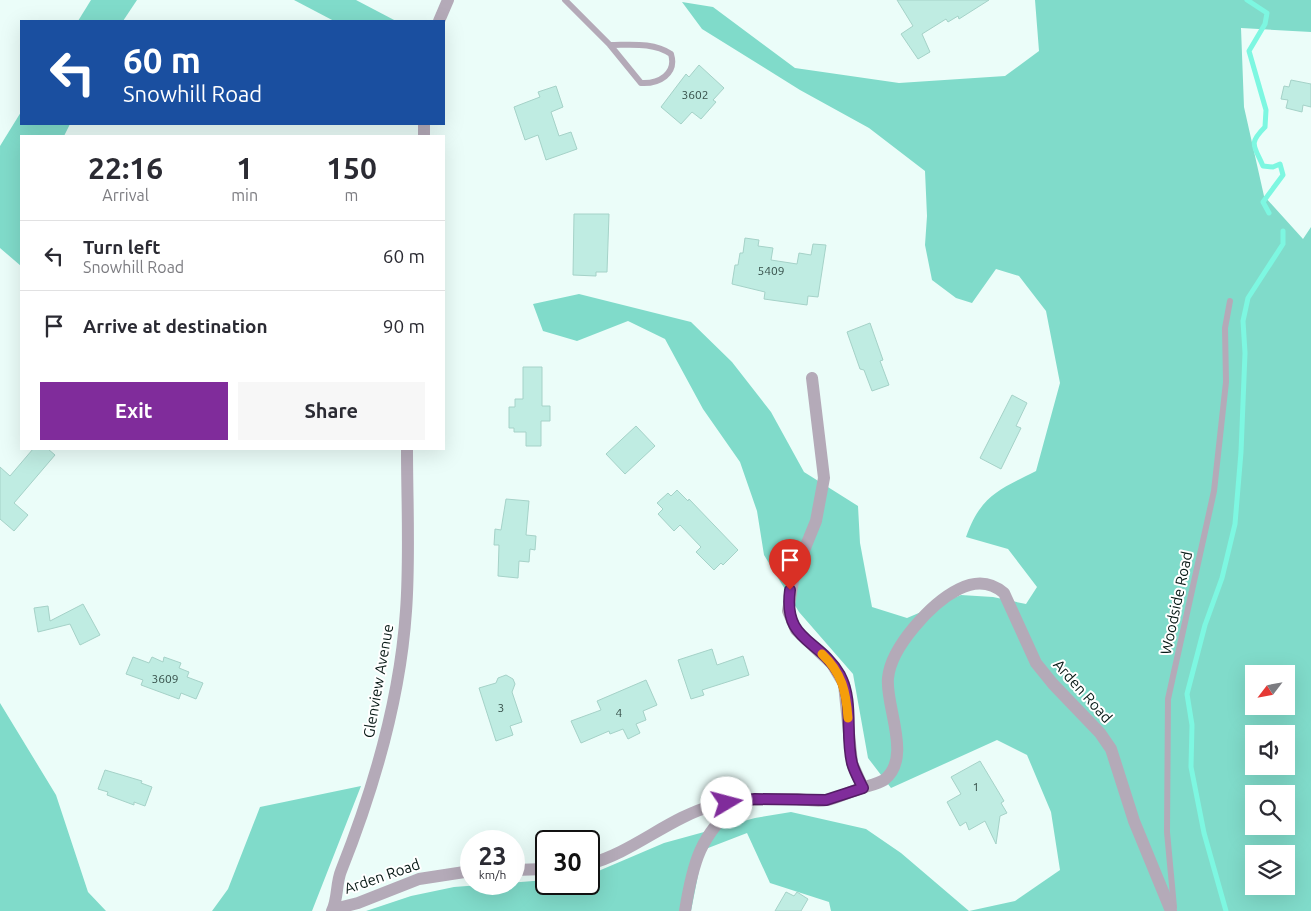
<!DOCTYPE html>
<html lang="en">
<head>
<meta charset="utf-8">
<style>
	:root { --surface:#fff; --page:#f7f7f7; --text:#2b2b33; --muted:#7c7c81; --line:#e1e1e2; --accent:#802c9b }
	body { margin:0; font-family:Ubuntu,sans-serif; background:var(--page); color:var(--text); height:100vh; display:flex; flex-direction:column; font-size:19px; white-space:nowrap }
	* { box-sizing:border-box; margin:0 }
	p { font-size:16px; color:var(--muted) }
	.icon { flex:none; width:28px; height:28px; fill:none; stroke:currentColor; stroke-width:2; stroke-linecap:round; stroke-linejoin:round }
	.map { position:relative; flex:1; overflow:hidden }
	.details { position:absolute; left:20px; top:135px; width:425px; height:315px; display:flex; flex-direction:column; background:var(--surface); border-radius:0px; box-shadow:0 5px 20px #0002 }
	.details>* { flex:none }
	.guide { position:absolute; left:20px; top:20px; width:425px; height:105px; border-radius:0px; box-shadow:0 5px 20px #0002; background:#1a4fa0; color:#fff; overflow:hidden }
	.needle { width:32px; rotate:238deg }
	.tools { position:absolute; left:1245px; top:665px; display:grid; gap:10px }
	.tools a { display:grid; place-items:center; width:50px; height:50px; border-radius:0px; background:var(--surface); box-shadow:0 5px 20px #0002; font-size:25px }
	.speed { position:absolute; left:460px; top:830px; display:flex; gap:10px; font-size:25px; font-weight:700; text-align:center }
	.speed>* { display:grid; place-content:center; width:65px; height:65px; border-radius:50%; background:var(--surface); box-shadow:0 5px 20px #0002; line-height:1 }
	.speed small { font-size:12px; font-weight:400 }
	.speed .limit { border:2px solid #111; border-radius:8px; background:#fff; color:#111 }
	.pin { position:absolute; display:grid; place-items:center; width:42px; height:42px; color:#fff; margin:-51px -21px; border-radius:50% 50% 50% 0; rotate:-45deg; box-shadow:0 0 5px #0007 }
	.pin .icon { rotate:45deg }
	.me { position:absolute; width:55px; margin:-28px; rotate:82deg; stroke-linejoin:round; filter:drop-shadow(0 0 4px #0008) }
	.turn { display:flex; align-items:center; gap:18px; height:105px; padding:0 20px; font-size:22px }
	.turn .icon { width:65px; height:65px; stroke-width:2.5 }
	.turn b { display:block; font-size:35px; line-height:42px }
	.eta { display:flex; justify-content:space-evenly; align-items:center; height:85px; text-align:center }
	.eta b { font-size:30px; font-weight:700; line-height:35px }
	.cta { display:flex; gap:10px; margin-top:auto; padding:10px 20px }
	.cta a { flex:1; height:58px; border-radius:0px; background:var(--accent); color:#fff; font-size:20px; font-weight:700; line-height:58px; text-align:center }
	.cta a+a { background:var(--page); color:var(--text) }
	ul { padding:0; list-style:none }
	li { display:flex; align-items:center; gap:15px; height:70px; padding:0 20px; border-top:1px solid var(--line) }
	li div { flex:1 }
	li b { display:block; font-size:19px }
	li em { font-style:normal }
	.map>svg:first-child { display:block }
</style>
</head>
<body>
<div class="map">
<svg width="1311" height="911" viewBox="0 0 1311 911">
	<rect width="100%" height="100%" fill="#ebfdf9"/>
	<g fill="#80dbca" fill-rule="evenodd">
		<path d="M91 0H137L123 21H78Z"/>
		<path d="M294 0H356L396 21H334Z"/>
		<path d="M1035 0H1311V32L1241 28 1244 107 1264 196 1303 239 1311 227V911H831L829 902 770 883 747 833 703 850 691 911H366L411 896 454 887 546 880V884H589V875L664 843 755 818 791 812 866 829 901 853 969 911 1015 901 1060 870 1051 812 1027 755 997 740 891 788 868 758 853 674 799 612 764 555 757 511 740 462 703 409 665 339 628 321 577 341 543 331 533 304 579 294 691 322 732 362 771 412 804 472 858 506 860 543 872 607 907 618 961 595 993 597 1026 604 1037 587 1008 549 966 537C981 495 999 490 1036 471L1060 383 1046 311 1019 276 996 269 972 303 956 298 932 280 925 245 927 216 925 171 869 128 800 90 702 29 682 2 713 7 795 68 899 83 1005 76 1039 51ZM1254 674H1286V706H1254ZM1254 734H1286V766H1254ZM1254 794H1286V826H1254ZM1254 854H1286V886H1254Z"/>
		<path d="M21 112V124H70L64 136H21V266L0 248V146Z"/>
		<path d="M0 703 56 795 88 892 106 911H0Z"/>
		<path d="M361 786 312 911H212L228 889 260 807Z"/>
	</g>
	<g fill="none" stroke-linecap="round" stroke-linejoin="round">
		<g stroke="#7df7e1" stroke-width="5">
			<path d="M1247 0 1267 13 1265 24 1249 51 1266 110 1265 127C1248 144 1254 145 1263 166L1273 167 1280 164 1283 175 1263 202 1269 213"/>
			<path d="M1226 911 1204 833 1191 767 1192 725 1187 694 1205 625 1222 578 1235 524 1241 452 1245 353 1243 321 1248 298 1283 244V231"/>
		</g>
	</g>
	<g fill="#bfece2" stroke="#a5d2c8">
		<path d="M897 0H989L959 19 958 16 948 22 946 19 922 34 930 52 918 59 901 34 913 26Z"/>
		<path d="M699 65 724 88 713 100 716 102 701 119 692 112 681 124 661 107 686 74 689 77Z"/>
		<path d="M1291 80 1311 84V107L1303 105 1302 112 1286 108 1288 100 1281 99 1284 86 1289 87Z"/>
		<path d="M556 86 563 107 551 112 559 136 571 132 577 149 546 160 538 135 525 140 514 107 540 97 538 92Z"/>
		<path d="M574 214H609L607 272H596V276L573 275Z"/>
		<path d="M745 238 759 240 758 246 773 248 771 260 797 264 799 253 811 255 813 244 826 245 818 297 808 296 807 305 764 299 765 292 732 284 735 265H738L740 253H743Z"/>
		<path d="M870 323 883 360 880 361 889 385 872 391 864 370 860 369 847 332Z"/>
		<path d="M523 367H542V406H550V421H541V446H526V432H514V428H509V407H515V399H523Z"/>
		<path d="M1012 395 1027 403 1016 426 1021 428 1001 469 980 458Z"/>
		<path d="M636 426 655 446 625 474 606 454Z"/>
		<path d="M33 449H48L55 455 14 503 28 515 14 531 0 519V467L10 476Z"/>
		<path d="M677 490 688 501 689 499 738 550 723 565 721 563 714 570 696 552 701 547 680 525 674 531 658 514 663 509 657 503 668 493 671 496Z"/>
		<path d="M506 499 529 501 526 535 536 536 535 550 530 549 529 562 519 561 518 578 498 576 499 545H494L495 529 501 530Z"/>
		<path d="M83 604 100 635 80 645 70 624 38 632 34 608 48 606 50 621Z"/>
		<path d="M712 649 717 665 743 656 749 675 702 690 704 695 691 699 678 660Z"/>
		<path d="M133 657 149 663 152 657 163 662 164 657 181 663 179 668 189 672 187 677 203 683 196 699 181 693 179 699 141 685 143 680 126 674Z"/>
		<path d="M506 675 513 679 515 684 512 692 522 722 510 726 513 735 496 741 479 688 496 683 498 678Z"/>
		<path d="M646 680 657 705 643 711 646 720 636 724 640 733 628 739 623 729 610 734 609 731 581 743 571 721 601 710 597 701Z"/>
		<path d="M980 761 1004 801 1001 803 1007 813 1000 816 996 844 985 821 969 830 966 822 960 826 947 802 961 794 951 777Z"/>
		<path d="M105 770 142 781 141 783 152 787 145 806 134 802V805L107 795 108 792 98 789Z"/>
		<path d="M786 892 794 896 797 892 808 899 801 911H775Z"/>
	</g>
	<g fill="none" stroke-linecap="round" stroke-linejoin="round">
		<g stroke="#b4aab8" stroke-width="6">
			<path d="M565 0 610 45 641 83C659 84 677 74 671 54 653 42 631 45 610 45"/>
			<path d="M1174 907 1167 832 1168 699 1214 491 1226 382 1225 328 1230 301"/>
		</g>
		<g stroke="#b4aab8" stroke-width="12">
			<path d="M439 21 448 0"/>
			<path d="M424 136V124"/>
			<path d="M812 378 824 478 816 521 794 575 788 611 796 630 832 664 844 684 852 763 863 788"/>
			<path d="M589 864C634 852 669 817 715 805 741 798 770 799 797 799 807 800 818 802 827 800 838 798 849 792 859 789 867 786 878 784 884 780 913 758 885 706 888 678 891 647 931 603 959 589 975 581 990 581 1004 593L1036 663 1053 684 1100 733 1111 749 1134 821 1171 911"/>
			<path d="M514 870 546 869"/>
			<path d="M334 909 358 903 419 879 471 871"/>
			<path d="M332 911C338 899 336 883 341 871 374 788 400 701 406 611 410 557 407 503 407 449"/>
			<path d="M685 911C693 861 700 836 739 801"/>
		</g>
	</g>
	<g fill="none" stroke-linecap="round" stroke-linejoin="round">
		<g stroke="#531d65" stroke-width="12">
			<path id="route" d="M727 803 755 799 826 800 863 788C859 780 854 771 852 763 845 735 854 701 840 675 819 638 783 642 790 590"/>
		</g>
		<use href="#route" stroke="#802c9b" stroke-width="9"/>
		<path stroke="#f59e0b" stroke-width="9" d="M822 654C842 673 846 691 848 718"/>
	</g>
	<g text-anchor="middle" dominant-baseline="central" stroke-width="4" stroke-linejoin="round" paint-order="stroke">
		<g font-size="12" fill="#354e48">
			<text x="695" y="94">3602</text>
			<text x="771" y="270">5409</text>
			<text x="165" y="678">3609</text>
			<text x="501" y="707">3</text>
			<text x="619" y="712">4</text>
			<text x="976" y="786">1</text>
		</g>
		<g font-size="15" fill="#071915" stroke="#fff">
			<text transform="translate(1176 603) rotate(-78)">Woodside Road</text>
			<text transform="translate(378 681) rotate(-80)">Glenview Avenue</text>
			<text transform="translate(1083 691) rotate(48)">Arden Road</text>
			<text transform="translate(382 876) rotate(-19)">Arden Road</text>
		</g>
	</g>
</svg>
<div class="tools">
<a><svg class="needle" viewBox="-14 -14 28 28"><path d="M0-13l5 13h-10z" fill="#e53935"/><path d="M0 13l5-13h-10z" fill="#7c7c81"/></svg></a>
<a><svg class="icon" aria-label="sound" viewBox="0 0 24 24"><path d="M4 9h4l5-4v14l-5-4H4zM17 9q2 3 0 6"/></svg></a>
<a><svg class="icon" aria-label="search" viewBox="0 0 24 24"><circle cx="10" cy="10" r="6"/><path d="M15 15l6 6"/></svg></a>
<a><svg class="icon" aria-label="layers" viewBox="0 0 24 24"><path d="M12 4l9 5-9 5-9-5zM3 14l9 5 9-5"/></svg></a>
</div>
<div class="speed"><div>23<small>km/h</small></div><div class="limit">30</div></div>
<div class="pin" style="left:790px;top:590px;background:#d93025"><svg class="icon" aria-label="arrive" viewBox="0 0 24 24"><path d="M6 21V4h12l-3 4 3 4H6"/></svg></div>
<svg class="me" style="left:727px;top:803px" viewBox="-20 -20 40 40"><circle r="19" fill="#fff"/><path d="M0-13L10 11 0 6-10 11z" fill="#802c9b"/></svg>
<div class="guide">
<div class="turn"><svg class="icon" aria-label="left" viewBox="0 0 24 24"><path d="M17 20v-9H6M10 6l-5 5 5 5"/></svg><div><b>60 m</b>Snowhill Road</div></div>
</div>
<section class="details">
<div class="eta">
<div><b>22:16</b><p>Arrival</p></div>
<div><b>1</b><p>min</p></div>
<div><b>150</b><p>m</p></div>
</div>
<ul>
<li><svg class="icon" aria-label="left" viewBox="0 0 24 24"><path d="M17 20v-9H6M10 6l-5 5 5 5"/></svg><div><b>Turn left</b><p>Snowhill Road</p></div><em>60 m</em></li>
<li><svg class="icon" aria-label="arrive" viewBox="0 0 24 24"><path d="M6 21V4h12l-3 4 3 4H6"/></svg><div><b>Arrive at destination</b></div><em>90 m</em></li>
</ul>
<div class="cta"><a>Exit</a><a>Share</a></div>
</section>
</div>
</body>
</html>
